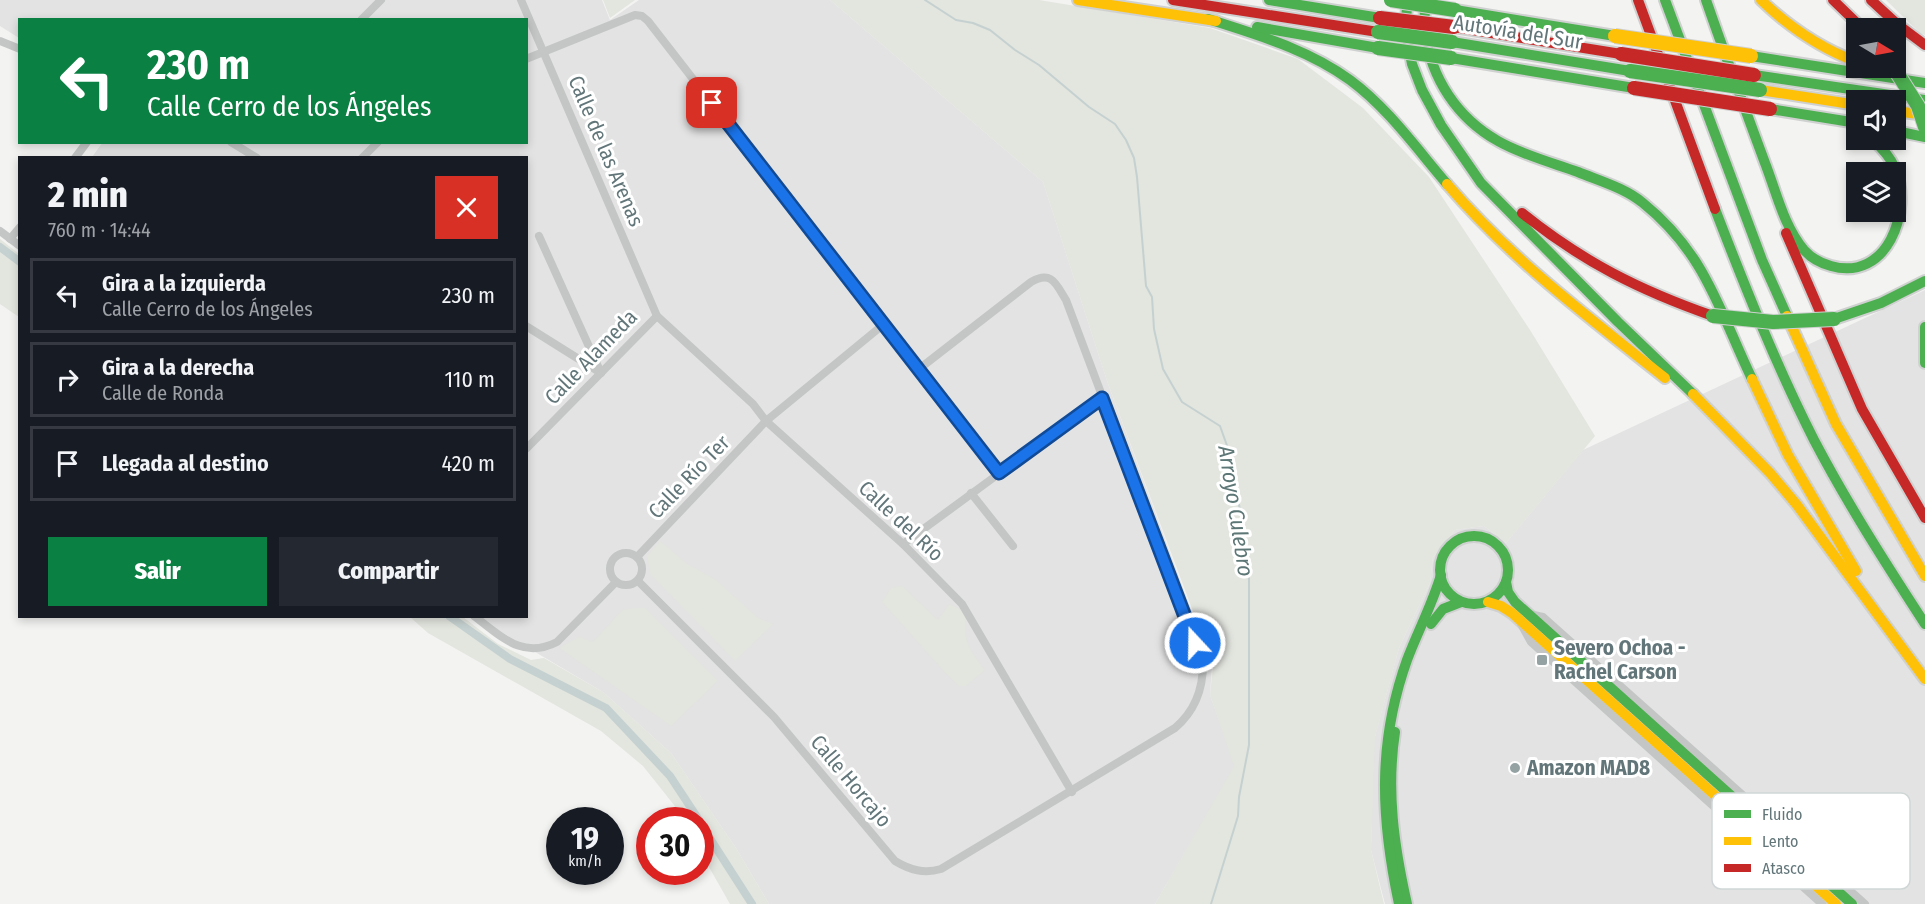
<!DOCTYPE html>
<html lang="es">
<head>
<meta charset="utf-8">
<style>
	:root { --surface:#171b24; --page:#242831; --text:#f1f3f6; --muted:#9ea1a6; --line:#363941; --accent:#0b8043 }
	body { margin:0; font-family:"Fira Sans Condensed",sans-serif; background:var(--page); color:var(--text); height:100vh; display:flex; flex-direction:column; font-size:22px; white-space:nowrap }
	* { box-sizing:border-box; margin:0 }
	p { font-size:20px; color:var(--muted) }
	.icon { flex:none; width:33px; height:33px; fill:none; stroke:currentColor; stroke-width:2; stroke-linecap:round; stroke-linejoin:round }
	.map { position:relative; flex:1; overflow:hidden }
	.side { position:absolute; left:18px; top:156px; width:510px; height:462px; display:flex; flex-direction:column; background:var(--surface); border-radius:0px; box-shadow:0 3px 9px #0003 }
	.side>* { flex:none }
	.guide { position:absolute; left:18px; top:18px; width:510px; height:126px; border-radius:0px; box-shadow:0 3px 9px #0003; background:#0b8043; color:#fff; overflow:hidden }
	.needle { width:39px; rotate:100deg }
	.controls { position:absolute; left:1846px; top:18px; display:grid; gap:12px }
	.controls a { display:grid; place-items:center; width:60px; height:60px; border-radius:0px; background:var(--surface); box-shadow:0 3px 9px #0003; font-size:30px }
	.speed { position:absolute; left:546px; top:807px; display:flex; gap:12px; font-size:30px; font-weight:700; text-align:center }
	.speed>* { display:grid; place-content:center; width:78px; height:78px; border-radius:50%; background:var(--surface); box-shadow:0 3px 9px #0003; line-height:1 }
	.speed small { font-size:15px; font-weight:400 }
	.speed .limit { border:9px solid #d22; background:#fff; color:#111 }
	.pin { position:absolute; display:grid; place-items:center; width:51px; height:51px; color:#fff; margin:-26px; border-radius:12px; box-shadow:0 3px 9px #0006 }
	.me { position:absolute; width:66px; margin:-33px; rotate:339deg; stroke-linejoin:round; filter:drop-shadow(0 0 4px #0008) }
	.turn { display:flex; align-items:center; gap:21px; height:126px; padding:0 30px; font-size:27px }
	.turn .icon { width:78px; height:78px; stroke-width:2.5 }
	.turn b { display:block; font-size:42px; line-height:51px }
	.round { display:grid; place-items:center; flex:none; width:63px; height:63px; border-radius:0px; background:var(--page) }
	.headline { display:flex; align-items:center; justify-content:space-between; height:102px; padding:0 30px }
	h1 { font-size:36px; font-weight:800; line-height:45px }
	.button { display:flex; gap:12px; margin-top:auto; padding:12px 30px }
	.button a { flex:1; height:69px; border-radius:0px; background:var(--accent); color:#fff; font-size:24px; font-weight:800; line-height:69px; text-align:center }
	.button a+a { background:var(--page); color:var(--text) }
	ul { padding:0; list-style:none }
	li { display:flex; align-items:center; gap:18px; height:75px; margin:0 12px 9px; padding:0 18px; border:3px solid var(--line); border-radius:0px }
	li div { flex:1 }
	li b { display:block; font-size:22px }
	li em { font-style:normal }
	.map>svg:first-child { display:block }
</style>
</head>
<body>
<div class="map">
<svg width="1925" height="904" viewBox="0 0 1925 904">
	<rect width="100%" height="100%" fill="#f3f3f2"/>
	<g fill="#e2e3e2">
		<path d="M0 0H602L610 20 639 0H830L1043 182 1107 381 1212 667 1210 695 1235 766 1155 904H769L736 848 671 753 603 692 476 617 526 616V158L92 157 103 142H526V20H20L19 38 0 26Z"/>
		<path d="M1925 290V904H1385L1371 850 1374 740 1399 648 1430 583 1433 557 1455 530 1484 526 1506 543 1583 450Z"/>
	</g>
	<g fill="#e3e5df">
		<path d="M603 0H635L610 18Z"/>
		<path d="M830 0H1039L1210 28 1298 59 1363 108 1429 177 1530 330 1595 436 1506 543 1484 526 1455 530 1433 557 1430 583 1399 648 1375 737 1371 850 1384 904H1155L1234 766 1210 695 1213 665 1107 381 1043 182Z"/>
		<path d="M1886 0H1925V35L1921 34Z"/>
		<path d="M0 239 19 254V317L0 304Z"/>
		<path d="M660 541 686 563 716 580 758 618 773 624 735 661 650 574 647 556Z"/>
		<path d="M902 586 938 620 949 604 966 612C963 640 968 648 985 670L966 686H959L947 675 882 602 891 588Z"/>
		<path d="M634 608H645L718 681 671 726 559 648 579 637 593 642 622 610Z"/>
		<path d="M410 617H463L498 644 531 660 544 658 603 692 671 753 736 848 769 904H730L701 853 700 820H683L674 805 643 766 601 731 428 633Z"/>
	</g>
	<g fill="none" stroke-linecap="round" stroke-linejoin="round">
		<path stroke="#c5d1d0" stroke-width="2" d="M925 0 956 20 973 23 990 30 1015 50 1039 65 1089 107 1115 124 1126 140 1134 158 1137 177 1146 286 1152 297 1154 329 1163 369 1182 402 1220 426 1230 454 1249 561V745L1239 797 1238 816 1211 904"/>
		<g stroke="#c5d1d0" stroke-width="8">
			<path d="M0 247 20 262"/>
			<path d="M449 616 510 659 606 708 670 776 699 820"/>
			<path d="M700 823 752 904"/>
		</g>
		<g stroke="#cfd0d0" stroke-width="14">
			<g id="fast">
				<path d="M1269 0 1380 18"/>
				<path d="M1408 0 1405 26 1412 64 1422 90 1441 125 1481 183 1618 322 1693 394"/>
				<path d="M1425 0C1425 10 1424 22 1425 32 1431 78 1457 118 1498 141 1520 154 1553 163 1578 172 1600 181 1625 188 1643 203 1706 254 1719 310 1752 379"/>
				<path d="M1665 0 1762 260 1787 316"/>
				<path d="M1706 0C1725 55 1745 109 1765 163 1776 191 1784 227 1804 250 1811 258 1820 263 1831 266 1887 282 1913 212 1895 168 1890 157 1882 148 1873 140"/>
				<path d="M1455 10 1615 36"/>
				<path d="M1208 19C1257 35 1308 49 1350 80 1388 108 1416 148 1447 184"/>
				<path d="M1257 27 1378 48"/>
				<path d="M1452 42 1630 71"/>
				<path d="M1751 56 1925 83"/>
				<path d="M1451 58 1634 88"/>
				<path d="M1754 75 1925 100"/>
				<path d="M1770 109 1857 123"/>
				<path d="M1896 131 1925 137"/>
				<path d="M1715 209C1745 287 1776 365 1814 440 1847 503 1886 564 1925 624"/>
				<path d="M1834 319 1881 303 1925 281"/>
				<path d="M1925 327V363"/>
				<circle cx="1474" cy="570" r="34"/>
				<path d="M1506 582 1508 592 1515 602 1852 904"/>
				<path d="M1431 624 1443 609 1461 602"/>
				<path d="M1395 732C1386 791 1394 846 1407 904"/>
				<path d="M1399 904C1381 819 1377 744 1407 660 1418 631 1432 605 1441 575"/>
			</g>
		</g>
		<g stroke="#cfd0d0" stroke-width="14">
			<g id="slow">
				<path d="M1078 0 1216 21"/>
				<path d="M1761 0C1789 27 1820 48 1857 62"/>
				<path d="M1760 90 1857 105"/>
				<path d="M1896 111 1925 115"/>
				<path d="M1447 184C1511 259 1588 317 1665 378"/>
				<path d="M1787 316 1836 424 1925 576"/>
				<path d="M1752 379 1788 455 1856 571"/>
				<path d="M1693 394 1770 473 1797 505 1925 679"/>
				<path d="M1488 602 1501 606 1512 613 1836 904"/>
			</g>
		</g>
		<g stroke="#cfd0d0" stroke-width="14">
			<g id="jam">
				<path d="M1173 0 1378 32"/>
				<path d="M1638 0 1715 209"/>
				<path d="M1833 0 1862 28"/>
				<path d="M1871 0 1897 24 1925 45"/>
				<path d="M1454 27 1621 54"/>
				<path d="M1522 213C1583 262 1639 290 1713 316"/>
				<path d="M1786 233 1862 409 1925 518"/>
			</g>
		</g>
		<g stroke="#c4c6c6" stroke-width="8">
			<path d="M521 0 657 316 753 404 766 421 903 544 962 604 1072 792"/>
			<path d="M361 20 381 0"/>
			<path d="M0 41 20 49"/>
			<path d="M526 59 635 15 642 16 648 21 999 473"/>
			<path d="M231 142 257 158"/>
			<path d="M75 158 87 142"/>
			<path d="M362 158 378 142"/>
			<path d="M0 231 20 246"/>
			<path d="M539 236 601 373"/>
			<path d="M10 239 20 227"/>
			<path d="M526 326 601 373"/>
			<path d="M526 449 657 316"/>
			<path d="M971 493 1013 546"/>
			<path d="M903 544 1102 398"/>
			<circle cx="626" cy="569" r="16"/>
			<path d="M637 557 766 421 884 324"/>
			<path d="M638 581 774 717 895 861C910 870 924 874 941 869L1175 728C1195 711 1203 689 1203 664L1066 300C1056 284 1052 270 1031 282L919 369"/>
			<path d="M1529 614 1543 617 1865 904"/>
			<path d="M474 616C501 636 522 660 557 642L616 582"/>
			<path d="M1521 624 1531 642 1822 904"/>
		</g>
		<use href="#fast" stroke="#4caf50" stroke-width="10"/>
		<use href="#slow" stroke="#ffc107" stroke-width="10"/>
		<use href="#jam" stroke="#c62828" stroke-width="10"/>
		<g stroke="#cfd0d0" stroke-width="16" stroke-linecap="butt">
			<g id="fast-bridge">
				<path d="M1391 0 1455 10"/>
				<path d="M1378 32 1452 42"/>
				<path d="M1378 48 1451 58"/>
				<path d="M1894 68 1918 106 1925 127"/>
				<path d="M1630 71 1760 90"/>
				<path d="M1713 316 1773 322 1834 319"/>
			</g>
		</g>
		<g stroke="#cfd0d0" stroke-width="16" stroke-linecap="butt">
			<path id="slow-bridge" d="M1615 36 1751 56"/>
		</g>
		<g stroke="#cfd0d0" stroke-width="16" stroke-linecap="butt">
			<g id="jam-bridge">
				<path d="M1380 18 1454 27"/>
				<path d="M1621 54 1754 75"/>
				<path d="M1634 88 1770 109"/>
			</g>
		</g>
		<use href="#fast-bridge" stroke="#4caf50" stroke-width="14"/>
		<use href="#slow-bridge" stroke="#ffc107" stroke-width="14"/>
		<use href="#jam-bridge" stroke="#c62828" stroke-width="14"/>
	</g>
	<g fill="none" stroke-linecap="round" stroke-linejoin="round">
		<g stroke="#114b97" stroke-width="15">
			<path id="route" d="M712 103 999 473 1102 398 1195 643"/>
		</g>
		<use href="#route" stroke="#1a73e8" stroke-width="10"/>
	</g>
	<g fill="#95a2a4" stroke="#fff" stroke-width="2">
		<rect x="1536" y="654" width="12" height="12" rx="3"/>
		<circle cx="1515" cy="768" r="6"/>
	</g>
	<g text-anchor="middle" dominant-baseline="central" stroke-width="6" stroke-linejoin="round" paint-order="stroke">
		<g font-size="21" fill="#62767a" stroke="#fff">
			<text transform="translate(1518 32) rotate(9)">Autovía del Sur</text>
			<text transform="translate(606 151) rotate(67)">Calle de las Arenas</text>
			<text transform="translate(591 357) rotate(-46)">Calle Alameda</text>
			<text transform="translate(689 477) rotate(-46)">Calle Río Ter</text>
			<text transform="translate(901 521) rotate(43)">Calle del Río</text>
			<text transform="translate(851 781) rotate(50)">Calle Horcajo</text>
		</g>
		<g font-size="21" font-weight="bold" fill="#62767a" stroke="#fff" text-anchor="start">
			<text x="1554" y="648">Severo Ochoa -<tspan x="1554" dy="24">Rachel Carson</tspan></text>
			<text x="1527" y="768">Amazon MAD8</text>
		</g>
		<g font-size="22" font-style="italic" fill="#5d7676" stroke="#fff">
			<text transform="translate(1236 511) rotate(81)">Arroyo Culebro</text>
		</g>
	</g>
	<rect x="1712" y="793" width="198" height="96" rx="9" fill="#fff" stroke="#d0d6d7" stroke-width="1.5"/>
	<rect x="1724" y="810" width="27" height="8" fill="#4caf50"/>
	<rect x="1724" y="837" width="27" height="8" fill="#ffc107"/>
	<rect x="1724" y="864" width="27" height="8" fill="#c62828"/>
	<g font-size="16" fill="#62767a">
		<text x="1762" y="820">Fluido</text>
		<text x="1762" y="847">Lento</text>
		<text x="1762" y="874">Atasco</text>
	</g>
</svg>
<div class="controls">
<a><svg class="needle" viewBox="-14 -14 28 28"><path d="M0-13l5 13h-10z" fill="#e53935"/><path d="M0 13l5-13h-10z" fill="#9ea1a6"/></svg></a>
<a><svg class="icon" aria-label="sound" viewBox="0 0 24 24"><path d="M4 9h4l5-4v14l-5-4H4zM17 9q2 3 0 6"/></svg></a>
<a><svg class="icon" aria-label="layers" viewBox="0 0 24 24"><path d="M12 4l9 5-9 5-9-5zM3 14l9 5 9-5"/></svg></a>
</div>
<div class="speed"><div>19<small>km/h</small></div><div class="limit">30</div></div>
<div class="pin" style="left:712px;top:103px;background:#d93025"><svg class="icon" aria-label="arrive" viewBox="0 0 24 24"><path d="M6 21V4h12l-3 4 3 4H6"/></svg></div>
<svg class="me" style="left:1195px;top:643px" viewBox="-20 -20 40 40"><circle r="17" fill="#1a73e8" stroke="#fff" stroke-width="3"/><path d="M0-11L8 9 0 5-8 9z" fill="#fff"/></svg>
<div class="guide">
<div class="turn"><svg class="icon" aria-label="left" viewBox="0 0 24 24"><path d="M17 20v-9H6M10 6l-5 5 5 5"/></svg><div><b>230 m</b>Calle Cerro de los Ángeles</div></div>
</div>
<section class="side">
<div class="headline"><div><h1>2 min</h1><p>760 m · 14:44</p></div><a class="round" style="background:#d93025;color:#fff"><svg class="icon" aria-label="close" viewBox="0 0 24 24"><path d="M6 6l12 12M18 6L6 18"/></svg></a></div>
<ul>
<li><svg class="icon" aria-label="left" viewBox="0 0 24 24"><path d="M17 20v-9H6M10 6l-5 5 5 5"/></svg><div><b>Gira a la izquierda</b><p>Calle Cerro de los Ángeles</p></div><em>230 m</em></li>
<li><svg class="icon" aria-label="right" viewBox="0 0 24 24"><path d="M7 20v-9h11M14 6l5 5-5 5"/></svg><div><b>Gira a la derecha</b><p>Calle de Ronda</p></div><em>110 m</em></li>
<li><svg class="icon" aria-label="arrive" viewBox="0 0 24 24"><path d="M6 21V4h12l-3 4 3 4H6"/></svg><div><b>Llegada al destino</b></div><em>420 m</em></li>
</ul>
<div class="button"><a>Salir</a><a>Compartir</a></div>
</section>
</div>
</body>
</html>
